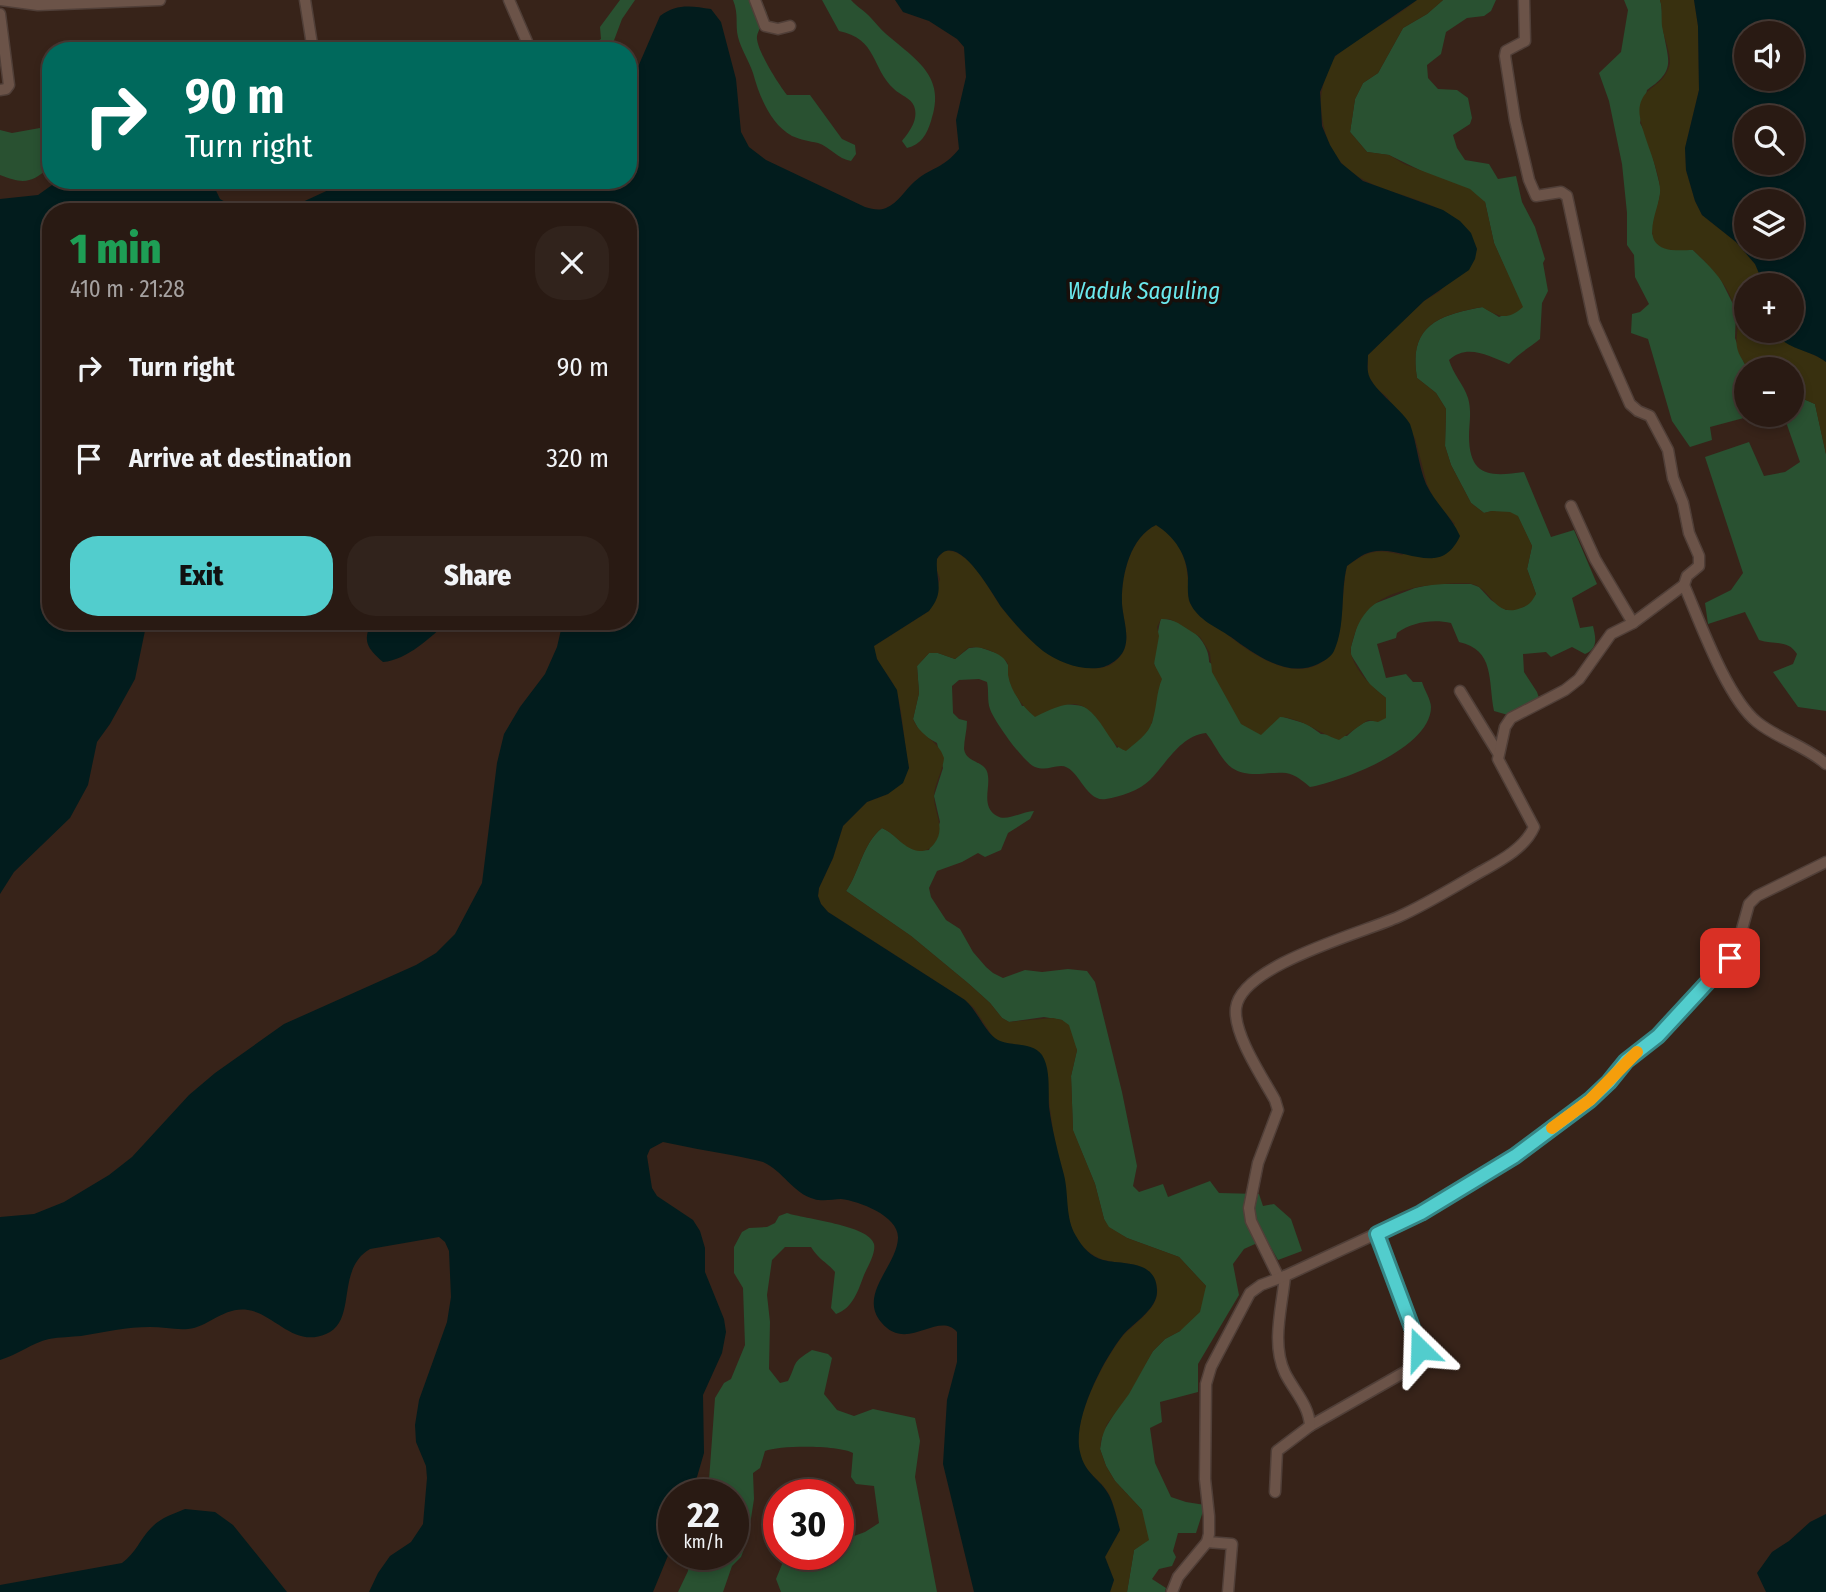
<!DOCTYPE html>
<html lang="en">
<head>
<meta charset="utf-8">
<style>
	:root { --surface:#291a13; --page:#31231c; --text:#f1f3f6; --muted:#a5a1a0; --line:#453833; --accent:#52cdcd }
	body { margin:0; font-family:"Fira Sans Condensed",sans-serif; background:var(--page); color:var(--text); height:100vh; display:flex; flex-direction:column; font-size:26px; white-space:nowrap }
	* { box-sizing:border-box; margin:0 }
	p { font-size:23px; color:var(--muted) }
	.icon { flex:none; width:38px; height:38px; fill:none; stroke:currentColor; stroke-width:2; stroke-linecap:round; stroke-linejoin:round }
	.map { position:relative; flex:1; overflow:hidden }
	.panel { position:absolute; left:42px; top:203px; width:595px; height:427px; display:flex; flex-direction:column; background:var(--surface); border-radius:28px; box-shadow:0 4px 10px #0003,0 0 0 2px var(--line) }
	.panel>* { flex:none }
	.hud { position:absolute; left:42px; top:42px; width:595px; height:147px; border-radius:28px; box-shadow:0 4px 10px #0003,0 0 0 2px var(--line); background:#00695c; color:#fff; overflow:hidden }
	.buttons { position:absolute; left:1734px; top:21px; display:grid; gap:14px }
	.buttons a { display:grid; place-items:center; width:70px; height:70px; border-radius:50%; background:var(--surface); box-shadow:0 4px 10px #0003,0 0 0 2px var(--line); font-size:35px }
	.speed { position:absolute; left:658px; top:1479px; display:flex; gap:14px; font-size:35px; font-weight:700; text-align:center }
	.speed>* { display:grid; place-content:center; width:91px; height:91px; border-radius:50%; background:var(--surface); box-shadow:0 4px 10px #0003,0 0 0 2px var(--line); line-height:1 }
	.speed small { font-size:18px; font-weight:400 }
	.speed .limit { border:10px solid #d22; background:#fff; color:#111 }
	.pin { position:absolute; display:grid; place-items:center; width:60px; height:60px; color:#fff; margin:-30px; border-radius:14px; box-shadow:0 4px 10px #0006 }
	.me { position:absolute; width:77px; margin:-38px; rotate:338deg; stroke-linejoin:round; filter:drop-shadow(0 0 5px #0008) }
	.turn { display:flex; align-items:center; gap:24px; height:147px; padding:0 28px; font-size:32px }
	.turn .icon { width:91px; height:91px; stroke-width:2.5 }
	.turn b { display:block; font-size:49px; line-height:60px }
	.round { display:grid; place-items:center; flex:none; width:74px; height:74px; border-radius:28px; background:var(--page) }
	.head { display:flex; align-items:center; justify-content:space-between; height:119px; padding:0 28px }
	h1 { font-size:42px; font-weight:800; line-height:52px; color:#1e9e55 }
	.button { display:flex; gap:14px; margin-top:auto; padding:14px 28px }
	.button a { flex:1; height:80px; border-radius:28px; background:var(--accent); color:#111; font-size:28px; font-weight:800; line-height:80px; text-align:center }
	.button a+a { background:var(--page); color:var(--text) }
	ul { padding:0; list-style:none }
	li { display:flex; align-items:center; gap:21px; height:91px; padding:0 28px }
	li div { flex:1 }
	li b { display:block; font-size:26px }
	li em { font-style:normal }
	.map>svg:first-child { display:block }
</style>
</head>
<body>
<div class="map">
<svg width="1826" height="1592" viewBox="0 0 1826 1592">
	<rect width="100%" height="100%" fill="#372319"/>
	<g fill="#295131">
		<path d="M620 0H635L622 19 610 51H588L591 45 601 39 600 27Z"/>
		<path d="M733 0H760L767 13C765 22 756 31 757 39 758 52 779 85 787 95H810L842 139 855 145 856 154 851 161C838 159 830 147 818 143 809 141 801 140 792 136 770 124 759 95 753 73 749 61 741 49 738 37 735 24 739 15 733 0Z"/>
		<path d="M822 0H851C857 7 865 11 871 18 876 23 880 29 886 34 915 59 947 76 931 121 927 134 921 145 907 148L902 141C910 131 919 119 914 106 911 98 900 95 894 89 871 68 878 39 839 31Z"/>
		<path d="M1443 0H1496L1491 11 1484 16 1467 18 1446 32 1441 54 1427 65 1428 78 1438 89 1457 90 1468 98 1472 118 1470 124 1453 135 1457 148 1465 160 1489 164 1498 179 1516 176 1522 202 1535 227 1545 259 1543 263 1548 291 1542 303 1540 339C1529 348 1519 353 1509 364 1489 356 1467 343 1449 360 1453 374 1464 385 1468 398 1472 412 1469 423 1469 436 1469 479 1493 476 1524 472L1551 537 1574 530 1597 584 1572 598 1580 628 1593 626C1596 639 1598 648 1585 654L1572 647 1551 657 1546 652 1523 654 1524 672 1537 692 1542 707 1508 715 1494 711C1488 680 1495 650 1459 642L1451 623C1433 619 1412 622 1397 633L1396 638 1377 644 1386 678 1406 674 1413 682H1422C1424 689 1431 700 1431 707 1431 748 1343 781 1310 787 1304 782 1295 774 1286 773 1268 771 1249 779 1232 768 1221 760 1215 744 1206 733 1181 735 1166 764 1150 780 1140 790 1120 797 1106 799 1085 803 1079 766 1061 766 1052 766 1046 771 1035 767 1024 763 994 721 990 709 987 701 989 690 987 682L979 679 959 680 952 686 953 713 959 719 967 721C967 730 964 740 964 749 966 764 987 760 988 776 990 789 981 807 997 816 1007 822 1023 811 1034 811L1030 819 1008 833 1001 850 985 857 978 853 962 862 937 871 929 888 931 897 946 920 960 929 973 952 986 967 993 973 1003 978 1025 970 1042 972 1068 969 1087 971 1095 982 1122 1092 1137 1166 1133 1186 1139 1192 1163 1184 1168 1197 1210 1181 1219 1193 1259 1194 1263 1206 1274 1204 1291 1219 1302 1251 1278 1260 1266 1239 1244 1249 1233 1264 1239 1295 1198 1364V1392L1160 1402 1162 1422 1150 1428 1155 1463 1171 1497 1186 1502 1205 1505 1196 1533H1178L1173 1551 1176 1557 1172 1566 1159 1569 1152 1579 1166 1588 1165 1592H1127L1134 1550 1142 1544V1510L1115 1481 1106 1466 1100 1449 1103 1432 1153 1351 1165 1339 1180 1331 1206 1286 1179 1257 1127 1238 1108 1227 1104 1219 1095 1184 1073 1131 1071 1076 1077 1050 1062 1020 1044 1017 1009 1022 1002 1018 990 1003 969 984 911 936 846 891C860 871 862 844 882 828 900 836 906 853 929 850L940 822 934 796 943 768 937 743 921 734 913 719 919 693 917 666 929 653H938L955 659 969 648 979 647 1002 655 1008 665 1010 682 1022 706C1040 706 1079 700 1093 711 1103 719 1110 737 1117 748L1152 723 1156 696 1161 679C1159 674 1154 667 1154 662 1154 656 1159 623 1161 619 1183 618 1210 640 1209 662L1280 716 1307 724 1321 734 1347 736C1357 727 1363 719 1378 721L1386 698 1370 685 1351 655V647L1359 619 1371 605 1415 588 1434 584H1471L1479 587 1491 600 1506 610 1524 607 1536 594 1527 569 1532 546 1518 517 1492 511 1484 513 1471 503 1451 465 1445 446 1446 409 1436 393 1417 378C1408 325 1439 315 1483 307L1499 317 1522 307 1494 243 1485 202 1389 155 1367 152 1350 132 1355 99 1363 83 1378 73 1403 28 1427 14Z"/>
		<path d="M1624 0H1660C1663 9 1661 18 1663 28 1667 60 1678 69 1647 90L1640 123 1648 138 1661 190 1652 234 1671 250H1693L1718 274 1736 310 1735 338 1744 363 1749 369H1746V415H1755L1710 427 1712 440 1690 447 1672 421 1648 339 1631 333 1632 314 1640 312 1649 304 1635 277 1634 255 1627 245V213L1622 164 1609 101 1599 73 1621 52 1628 10Z"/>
		<path d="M51 126V166C31 184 23 184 0 175V130L12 133Z"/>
		<path d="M1792 394 1815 404 1826 454V711L1798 707 1773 672 1793 664 1797 654C1788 639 1774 645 1759 640L1745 612 1708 624 1705 603 1731 590 1743 573 1705 457 1749 442 1764 476 1785 472 1800 462 1786 422 1765 415H1792Z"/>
		<path d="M787 1213C804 1219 869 1225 874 1244 876 1253 868 1266 864 1275 858 1291 853 1308 836 1314L831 1308 835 1272C826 1261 820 1261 811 1247H785L772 1260 767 1295 770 1322 769 1369 780 1383 788 1381C798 1362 790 1364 812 1350L828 1354 832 1358 824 1394 837 1410 854 1416 873 1409 915 1418 920 1441 915 1477 937 1592H781L776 1579 783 1562 809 1554H838V1542L865 1532 879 1523 874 1486 856 1484 851 1477 853 1453C839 1445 780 1445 765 1451L760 1468 753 1473 754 1499 748 1538 741 1557 732 1566 723 1592H678L688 1571 690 1554H733V1494H708L715 1398 724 1383 731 1379 745 1345 743 1288 734 1273V1247L742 1232 749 1228 767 1227 775 1223 779 1216Z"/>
	</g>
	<g fill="#38300f">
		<path d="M1417 0H1443L1427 14 1403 28 1378 73 1363 83 1355 99 1350 132 1367 152 1389 155 1404 164 1470 189 1485 202 1494 243 1523 307C1507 321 1499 317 1482 307 1439 315 1408 325 1417 378L1436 393 1446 409 1445 446 1451 465 1471 503 1484 513 1492 511 1510 512 1518 516 1532 546 1527 569 1536 594C1532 601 1530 605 1521 608 1495 619 1491 588 1472 584 1462 582 1429 585 1418 587 1386 594 1364 603 1354 636 1352 643 1349 649 1352 657 1358 674 1372 687 1386 698V718L1378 722 1368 720 1339 740C1318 733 1302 718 1280 717L1261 735 1241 724 1212 672 1210 653 1200 637 1178 623 1169 619H1161L1157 627 1159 636 1154 664 1162 679C1156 693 1157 708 1152 722 1149 734 1135 743 1126 751 1116 747 1113 742 1107 733 1084 696 1072 699 1035 717 1022 706 1011 692 1008 675 1008 672 1008 666 1008 664 1004 654 978 644 968 648 964 651 959 656 955 659L938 653H929L917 666 919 693 913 719C920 737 938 739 944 758 943 770 935 783 934 795 933 812 947 828 934 844 930 849 926 851 920 851 904 850 896 834 882 828 862 844 860 871 846 891L911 936 969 984 990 1003 1002 1018 1009 1022 1053 1018 1062 1020 1069 1025 1077 1050 1071 1076 1073 1130 1095 1184 1104 1219 1109 1227 1127 1238 1179 1257 1206 1286 1200 1312 1180 1331 1165 1339 1153 1351 1129 1394 1107 1424 1101 1440 1100 1449 1106 1466 1115 1481 1142 1510 1149 1540 1134 1550 1127 1592H1110L1114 1580 1105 1557 1120 1530C1117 1518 1114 1504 1109 1494 1100 1478 1084 1474 1079 1451 1073 1418 1102 1364 1121 1338 1132 1324 1160 1309 1157 1288 1153 1258 1120 1266 1101 1259 1091 1255 1083 1248 1077 1239 1065 1220 1068 1197 1064 1177 1063 1168 1059 1160 1057 1151 1051 1123 1048 1095 1046 1067L1020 1045 999 1042 993 1037 974 1008 965 1000 828 912 821 904 818 896 819 888 833 858 843 826 867 802 888 794 909 768C904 746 903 710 896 690 891 675 873 662 874 646L929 611 940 579 936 568 937 559 944 551C970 547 989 591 1002 608 1021 632 1045 659 1076 666 1086 668 1098 670 1108 666 1115 663 1123 655 1125 647 1129 634 1123 618 1122 604 1121 578 1129 538 1156 525 1187 543 1188 568 1189 601 1217 626 1276 685 1317 665 1323 662 1330 657 1333 651 1345 628 1341 592 1347 566 1368 551 1376 548 1402 555L1455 524 1435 501 1427 484 1415 438 1387 397 1376 388 1368 375V355L1401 322 1424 301 1439 292 1477 249C1447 171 1326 220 1321 104 1320 92 1328 63 1337 55 1361 34 1392 21 1417 0Z"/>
		<path d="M1660 0H1694L1698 26 1699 90 1685 148 1686 170 1695 201 1702 215 1736 242 1755 264 1764 285H1746V331H1774C1783 347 1811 350 1826 362V454L1815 404 1792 394V369H1749C1727 342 1742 338 1736 313 1730 286 1712 268 1693 250 1680 250 1661 253 1654 240 1648 227 1659 206 1660 193 1662 169 1635 124 1640 105 1644 90 1654 88 1663 78 1666 74 1669 68 1670 63 1670 51 1664 38 1662 26 1661 17 1663 9 1660 0Z"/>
	</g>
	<g fill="#021c1d" fill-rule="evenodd">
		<path d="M895 0H1417L1335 56 1320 92 1322 126 1330 145 1341 163 1363 181 1443 210 1460 221 1471 233 1477 249 1475 259 1469 270 1424 301 1368 355C1368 361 1367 367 1368 372 1370 388 1400 407 1410 424 1417 444 1418 464 1426 484 1435 503 1451 516 1460 536 1440 580 1403 544 1371 552 1362 554 1354 561 1347 566 1340 593 1346 625 1334 651 1331 657 1324 661 1318 664 1288 679 1254 654 1231 637 1216 627 1198 620 1190 603 1187 596 1188 585 1188 577 1187 555 1174 536 1156 525 1129 538 1121 578 1122 604 1123 618 1129 634 1125 647 1122 658 1109 667 1098 668 1079 670 1058 662 1043 651 1028 639 1014 623 1002 608 993 596 957 527 937 559 935 581 946 590 929 611L874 646 877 659 897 690 909 768 903 783 888 794 867 802 843 826 833 858 819 888 818 896 821 904 828 912 965 1000C977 1010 986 1034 998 1040 1011 1047 1032 1041 1042 1055 1051 1069 1048 1092 1049 1107 1052 1130 1058 1152 1064 1175 1069 1195 1065 1218 1076 1236 1082 1247 1091 1257 1103 1260 1122 1265 1156 1259 1157 1290 1158 1309 1134 1322 1123 1335 1103 1360 1072 1420 1080 1452 1085 1475 1100 1478 1109 1495 1114 1505 1117 1519 1120 1530L1105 1557 1114 1580 1110 1592H974L943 1464 947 1400 957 1362V1332C938 1310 907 1354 881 1322 858 1294 897 1266 898 1238 899 1216 859 1201 841 1199 833 1199 823 1202 814 1199 794 1194 782 1170 763 1162 753 1159 741 1157 731 1155 709 1151 686 1147 663 1142L650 1149 647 1156 652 1188 657 1196 693 1220 700 1231 705 1248V1272L724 1319 726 1332 722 1353 703 1395 704 1453 692 1494H674V1541L653 1592H369L378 1573 390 1556 411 1542 423 1524 427 1478 426 1466 416 1442 415 1425 419 1400 447 1322 451 1297 449 1251 445 1242 439 1237 370 1249C335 1269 358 1321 326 1334 294 1348 275 1314 248 1310 224 1306 209 1327 188 1329 175 1330 163 1327 150 1327 127 1327 104 1332 81 1336 71 1337 60 1337 49 1339 32 1343 17 1355 0 1360V1217L34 1214 64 1202 109 1175 132 1157 189 1095 215 1073 284 1024 416 965 436 953 455 934 482 883 497 763 504 734 520 707 545 674 557 647 563 621H628V212H281L350 180H628V90L660 16C677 3 692 6 711 9L721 22 736 79 741 132 749 147 766 160 865 207C873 209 878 211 886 208 898 203 905 190 914 182 931 167 943 169 959 149L956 120 966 77 964 47 957 39 929 21 903 12Z"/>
		<path d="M1694 0H1826V362C1810 349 1785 350 1774 331H1792V285H1764L1755 264 1736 242 1702 215 1695 201 1686 170 1685 148 1699 90 1698 26ZM1746 33H1792V79H1746ZM1746 117H1792V163H1746ZM1746 201H1792V247H1746Z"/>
		<path d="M59 180H211L220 199 243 212H51V621H147L135 679 110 724 97 742 88 785 70 818 14 872 0 894V199L38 195Z"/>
		<path d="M372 621H449C430 637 408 660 383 662 367 648 362 641 372 621Z"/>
		<path d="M185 1509 215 1512 233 1525 287 1592H0V1585L122 1563C136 1553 140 1539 151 1528 160 1518 173 1514 185 1509Z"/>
		<path d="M1826 1514V1592H1766L1757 1573 1772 1552 1789 1541 1810 1522Z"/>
	</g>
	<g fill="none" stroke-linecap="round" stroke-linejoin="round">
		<g stroke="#503f38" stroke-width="13">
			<g id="minor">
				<path d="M0 0 38 5 160 0"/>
				<path d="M305 0 313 51"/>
				<path d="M509 0 531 51"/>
				<path d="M755 0 765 26 778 29 790 26"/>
				<path d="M0 14 9 85 6 89 0 90"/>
				<path d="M1571 506 1595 559 1633 623"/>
				<path d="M1684 585C1700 622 1727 698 1757 722 1778 739 1806 746 1826 764"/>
				<path d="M1460 691 1498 753"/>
				<path d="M1279 1278 1251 1221 1249 1208 1258 1163 1278 1110 1275 1100C1263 1078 1233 1034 1236 1008 1241 965 1362 933 1398 917 1427 904 1454 887 1482 871 1500 861 1525 848 1534 827L1498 759 1505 727 1511 718 1565 690 1579 679 1611 634 1633 623 1684 585 1687 576 1699 566V556L1689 533 1683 503 1673 478 1668 450 1650 416 1638 411 1630 404 1594 322 1567 196 1561 192 1536 196 1529 180 1515 120 1505 56 1506 51 1525 41 1524 0"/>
				<path d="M1310 1426 1417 1365 1421 1358 1420 1349 1377 1234"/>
				<path d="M1275 1492 1277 1451 1310 1426C1309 1405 1294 1391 1285 1373 1271 1344 1282 1307 1285 1276"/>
				<path d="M1207 1542 1232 1544 1228 1592"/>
				<path d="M1172 1592 1178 1577 1207 1542 1209 1534V1516L1205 1479 1206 1384 1211 1367 1250 1293 1261 1285 1285 1276 1421 1213 1515 1156 1590 1100 1609 1082 1626 1061 1658 1036 1730 958 1739 940 1749 904 1757 896 1826 862"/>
			</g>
		</g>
		<use href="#minor" stroke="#6b5348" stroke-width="10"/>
	</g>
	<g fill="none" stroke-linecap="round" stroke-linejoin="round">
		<g stroke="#358585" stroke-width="18">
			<path id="route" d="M1420 1349 1377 1234 1421 1213 1515 1156 1590 1100 1609 1082 1626 1061 1658 1036 1730 958"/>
		</g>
		<use href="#route" stroke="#52cdcd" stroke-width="12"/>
		<path stroke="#f59e0b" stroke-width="12" d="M1552 1128 1590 1100 1637 1052"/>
	</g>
	<g text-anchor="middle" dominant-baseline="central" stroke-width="7" stroke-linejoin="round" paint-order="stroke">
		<g font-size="23" font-style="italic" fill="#6ae8ed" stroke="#180f0b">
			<text x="1144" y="291">Waduk Saguling</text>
		</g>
	</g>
</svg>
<div class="buttons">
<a><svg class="icon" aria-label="sound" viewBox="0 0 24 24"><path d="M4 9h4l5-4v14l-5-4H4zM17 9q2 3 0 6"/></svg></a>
<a><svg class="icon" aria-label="search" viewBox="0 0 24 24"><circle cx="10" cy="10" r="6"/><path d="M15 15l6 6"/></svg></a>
<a><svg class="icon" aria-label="layers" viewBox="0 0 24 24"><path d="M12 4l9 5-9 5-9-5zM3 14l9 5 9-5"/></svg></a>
<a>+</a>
<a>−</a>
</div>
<div class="speed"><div>22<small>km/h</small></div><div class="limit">30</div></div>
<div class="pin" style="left:1730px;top:958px;background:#d93025"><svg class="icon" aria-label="arrive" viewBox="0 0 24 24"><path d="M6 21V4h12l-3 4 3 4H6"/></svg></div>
<svg class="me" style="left:1420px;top:1349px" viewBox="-20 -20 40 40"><path d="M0-17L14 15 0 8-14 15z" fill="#52cdcd" stroke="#fff" stroke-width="4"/></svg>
<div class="hud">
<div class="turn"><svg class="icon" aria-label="right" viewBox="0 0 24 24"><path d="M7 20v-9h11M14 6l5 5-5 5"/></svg><div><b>90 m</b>Turn right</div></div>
</div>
<section class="panel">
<div class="head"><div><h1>1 min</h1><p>410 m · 21:28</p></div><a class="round"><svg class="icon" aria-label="close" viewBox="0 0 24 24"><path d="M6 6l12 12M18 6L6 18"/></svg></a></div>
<ul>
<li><svg class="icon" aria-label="right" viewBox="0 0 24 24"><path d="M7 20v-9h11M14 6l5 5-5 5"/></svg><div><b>Turn right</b></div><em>90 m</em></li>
<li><svg class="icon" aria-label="arrive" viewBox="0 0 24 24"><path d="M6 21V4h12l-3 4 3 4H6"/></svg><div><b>Arrive at destination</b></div><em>320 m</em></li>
</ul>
<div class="button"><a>Exit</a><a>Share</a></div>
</section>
</div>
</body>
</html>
